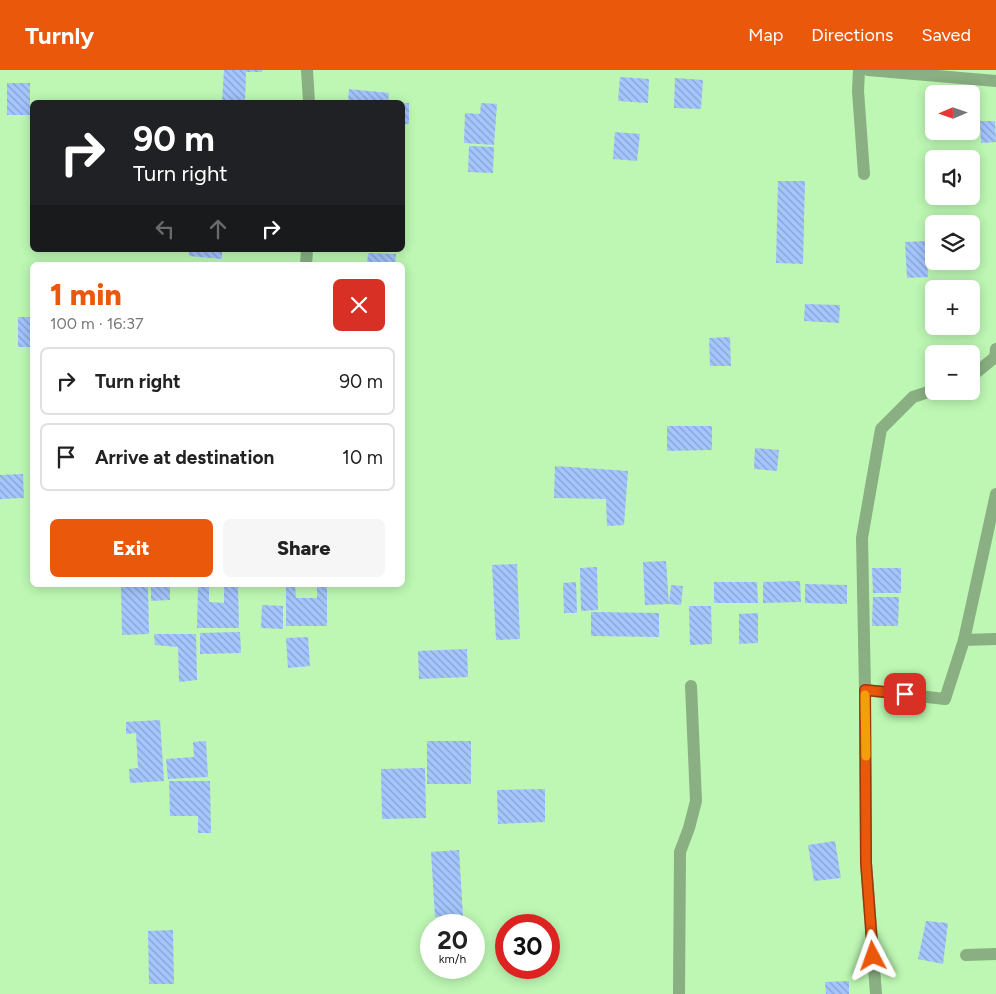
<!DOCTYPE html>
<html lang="en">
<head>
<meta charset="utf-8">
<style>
	:root { --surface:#fff; --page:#f6f6f6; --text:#222; --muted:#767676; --line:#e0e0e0; --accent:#ea580c }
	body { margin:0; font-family:Figtree,sans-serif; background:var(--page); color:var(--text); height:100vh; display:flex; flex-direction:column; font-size:19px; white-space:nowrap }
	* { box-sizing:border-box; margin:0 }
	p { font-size:16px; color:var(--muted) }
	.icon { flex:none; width:28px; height:28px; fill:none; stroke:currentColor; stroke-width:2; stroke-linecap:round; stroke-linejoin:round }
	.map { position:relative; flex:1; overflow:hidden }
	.sheet { position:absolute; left:30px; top:192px; width:375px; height:325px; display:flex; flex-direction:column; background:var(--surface); border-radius:8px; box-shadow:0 2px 12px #0003 }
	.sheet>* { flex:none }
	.top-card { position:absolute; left:30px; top:30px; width:375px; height:152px; border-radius:8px; box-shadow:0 2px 12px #0003; background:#202124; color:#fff; overflow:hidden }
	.needle { width:32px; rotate:268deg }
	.fabs { position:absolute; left:925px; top:15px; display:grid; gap:10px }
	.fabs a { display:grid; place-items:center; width:55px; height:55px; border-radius:8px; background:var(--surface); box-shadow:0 2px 12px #0003; font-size:25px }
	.speed { position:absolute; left:420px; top:844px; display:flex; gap:10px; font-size:25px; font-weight:700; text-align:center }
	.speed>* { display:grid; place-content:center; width:65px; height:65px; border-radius:50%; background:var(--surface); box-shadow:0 2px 12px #0003; line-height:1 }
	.speed small { font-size:12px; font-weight:400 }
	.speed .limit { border:8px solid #d22; background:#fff; color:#111 }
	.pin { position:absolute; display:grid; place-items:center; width:42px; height:42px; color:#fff; margin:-21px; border-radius:10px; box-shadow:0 2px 8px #0006 }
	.me { position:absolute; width:55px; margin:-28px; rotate:356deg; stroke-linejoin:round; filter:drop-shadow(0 0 4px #0008) }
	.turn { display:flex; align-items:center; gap:18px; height:105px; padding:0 20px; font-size:22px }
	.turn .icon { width:65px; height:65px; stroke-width:2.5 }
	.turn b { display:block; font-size:35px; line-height:42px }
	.lanes { display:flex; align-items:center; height:48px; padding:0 20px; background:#0003; justify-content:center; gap:25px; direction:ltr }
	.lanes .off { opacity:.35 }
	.round { display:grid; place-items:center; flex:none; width:52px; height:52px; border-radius:8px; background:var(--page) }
	.headline { display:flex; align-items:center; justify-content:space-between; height:85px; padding:0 20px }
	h1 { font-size:30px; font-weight:800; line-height:38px; color:var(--accent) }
	.cta { display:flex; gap:10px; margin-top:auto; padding:10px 20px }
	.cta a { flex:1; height:58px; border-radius:8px; background:var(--accent); color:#fff; font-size:20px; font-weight:800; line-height:58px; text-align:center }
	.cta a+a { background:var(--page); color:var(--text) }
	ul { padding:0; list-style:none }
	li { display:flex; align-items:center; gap:15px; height:68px; margin:0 10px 8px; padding:0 10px; border:2px solid var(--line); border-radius:8px }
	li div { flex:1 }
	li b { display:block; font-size:19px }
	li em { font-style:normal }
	header { display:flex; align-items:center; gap:30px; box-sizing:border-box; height:70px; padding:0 25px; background:var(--accent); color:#fff }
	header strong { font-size:24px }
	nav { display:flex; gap:28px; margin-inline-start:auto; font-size:18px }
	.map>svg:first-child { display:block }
</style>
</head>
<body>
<header>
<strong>Turnly</strong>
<nav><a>Map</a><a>Directions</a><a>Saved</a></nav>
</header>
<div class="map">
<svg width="996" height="924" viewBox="0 0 996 924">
	<defs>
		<pattern id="building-back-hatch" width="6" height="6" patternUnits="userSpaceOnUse" patternTransform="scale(1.25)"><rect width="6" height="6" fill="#a5c5fd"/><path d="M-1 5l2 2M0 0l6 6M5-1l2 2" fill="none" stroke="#86a1cd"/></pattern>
	</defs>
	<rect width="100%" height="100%" fill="#bdf7b3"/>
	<g fill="url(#building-back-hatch)">
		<path d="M224 0H262V2H246L245 32H222Z"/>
		<path d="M620 7 649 9 648 33 618 31Z"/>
		<path d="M675 8 703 10 701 39 674 38Z"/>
		<rect x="7" y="13" width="23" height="32"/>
		<path d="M349 19 389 23 388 32H348Z"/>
		<rect x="402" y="33" width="7" height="21"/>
		<path d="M481 33 497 34 494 75 464 73 465 43 480 44Z"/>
		<path d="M980 51H995L996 72 981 73Z"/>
		<path d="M615 62 640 64 637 91 613 89Z"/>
		<path d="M469 76 494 77 493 103 468 102Z"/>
		<path d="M927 99H934V124H926Z"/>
		<path d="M778 111H805L803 194 776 193Z"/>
		<path d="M926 171 928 207 907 208 905 172Z"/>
		<path d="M189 180H222V189L189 186Z"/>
		<path d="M368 183 396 184 395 195H367Z"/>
		<path d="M805 234 840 235 839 253 804 251Z"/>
		<rect x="18" y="247" width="14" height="30"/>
		<path d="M730 267 731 296H710L709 268Z"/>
		<path d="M667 356H712V380L667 381Z"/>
		<path d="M755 378 779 380 777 401 754 399Z"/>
		<path d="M555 396 628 401 624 455 607 456 606 429 554 428Z"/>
		<path d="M23 404 24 428 0 429V405Z"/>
		<path d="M666 491 669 534 645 535 643 492Z"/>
		<path d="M517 494 520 569 496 570 492 495Z"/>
		<path d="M597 497 598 540 581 541 580 498Z"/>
		<path d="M872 498H901V523H873Z"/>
		<path d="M800 511 801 532 763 533V512Z"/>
		<path d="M576 512 577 543H564L563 513Z"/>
		<path d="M714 512H757L758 533H714Z"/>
		<path d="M805 514 847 515V534L805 533Z"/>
		<path d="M121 515H148L149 564 122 565Z"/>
		<path d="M151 515H170V530L151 531Z"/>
		<path d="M198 515H209V532L224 533V515H238L239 558H197Z"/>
		<path d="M286 515H295L296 528H317V515H327V556H286Z"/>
		<path d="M671 515 683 516 681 535 669 534Z"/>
		<path d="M873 527H899L898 556H872Z"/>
		<path d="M262 535 283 536V559L261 558Z"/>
		<path d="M689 536H711L712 574 690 575Z"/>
		<path d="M591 542 659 543V567L591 566Z"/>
		<path d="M758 543V573L739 574V544Z"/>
		<path d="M240 562 241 583 200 584V563Z"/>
		<path d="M154 564H196L197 610 179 612 178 577 155 575Z"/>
		<path d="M308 567 310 596 288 598 286 568Z"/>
		<path d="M467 579 468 607 419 609 418 581Z"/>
		<path d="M160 650 164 711 130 713 129 699 138 698 136 663 126 664V652Z"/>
		<path d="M206 671 208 707 168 709 166 689 194 687 193 672Z"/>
		<rect x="427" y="671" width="44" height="43"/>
		<path d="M425 698 426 748 382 749 381 699Z"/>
		<path d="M169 711H210L211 763H198V746H170Z"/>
		<path d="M545 719V752L498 754 497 720Z"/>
		<path d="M835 771 841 808 814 811 808 775Z"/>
		<path d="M459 780 463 846 435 847 431 782Z"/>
		<path d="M926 851 948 853 943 894 918 889Z"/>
		<path d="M173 860 174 914H149L148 861Z"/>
		<path d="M849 911V924H826L825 912Z"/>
	</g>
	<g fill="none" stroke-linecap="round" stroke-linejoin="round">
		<g stroke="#89af82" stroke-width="12">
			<path d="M307 0 309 32"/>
			<path d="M859 0 858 21 864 104"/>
			<path d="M868 0 996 11"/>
			<path d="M306 195 307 180"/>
			<path d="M971 307 995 287 996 279"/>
			<path d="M964 570 996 424"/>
			<path d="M865 620 945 629 964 570 996 569"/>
			<path d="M966 885 996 884"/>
			<path d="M679 924 680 782 689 758 696 731 691 616"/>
			<path d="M876 924 866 793 865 620 862 468 881 359 913 327 934 320"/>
		</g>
	</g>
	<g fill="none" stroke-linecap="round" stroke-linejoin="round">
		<g stroke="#983908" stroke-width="12">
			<path id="route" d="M873 886 866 793 865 620 905 624"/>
		</g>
		<use href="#route" stroke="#ea580c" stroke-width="9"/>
		<path stroke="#f59e0b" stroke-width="9" d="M865 625 866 686"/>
	</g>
</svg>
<div class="fabs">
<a><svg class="needle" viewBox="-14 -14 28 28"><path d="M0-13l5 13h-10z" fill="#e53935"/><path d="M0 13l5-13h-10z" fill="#767676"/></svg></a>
<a><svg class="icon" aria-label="sound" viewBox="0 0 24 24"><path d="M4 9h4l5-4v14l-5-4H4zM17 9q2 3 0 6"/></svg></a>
<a><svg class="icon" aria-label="layers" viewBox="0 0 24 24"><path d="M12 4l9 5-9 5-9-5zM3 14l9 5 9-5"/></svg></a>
<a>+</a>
<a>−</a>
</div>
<div class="speed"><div>20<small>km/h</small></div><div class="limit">30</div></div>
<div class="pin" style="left:905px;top:624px;background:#d93025"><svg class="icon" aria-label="arrive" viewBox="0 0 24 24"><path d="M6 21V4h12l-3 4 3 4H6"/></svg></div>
<svg class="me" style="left:873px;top:886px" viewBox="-20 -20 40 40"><path d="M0-17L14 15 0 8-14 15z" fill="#ea580c" stroke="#fff" stroke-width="4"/></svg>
<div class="top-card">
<div class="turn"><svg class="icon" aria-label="right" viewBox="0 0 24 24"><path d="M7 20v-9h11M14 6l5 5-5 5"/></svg><div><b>90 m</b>Turn right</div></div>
<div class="lanes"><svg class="icon off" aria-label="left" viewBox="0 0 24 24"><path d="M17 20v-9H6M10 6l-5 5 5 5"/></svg><svg class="icon off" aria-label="ahead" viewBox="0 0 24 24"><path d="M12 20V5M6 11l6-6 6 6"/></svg><svg class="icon" aria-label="right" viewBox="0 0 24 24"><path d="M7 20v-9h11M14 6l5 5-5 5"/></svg></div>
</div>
<section class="sheet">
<div class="headline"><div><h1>1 min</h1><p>100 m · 16:37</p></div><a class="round" style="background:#d93025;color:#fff"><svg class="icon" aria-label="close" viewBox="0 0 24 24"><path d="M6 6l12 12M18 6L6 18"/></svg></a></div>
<ul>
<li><svg class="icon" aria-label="right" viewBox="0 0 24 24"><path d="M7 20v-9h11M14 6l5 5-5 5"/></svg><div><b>Turn right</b></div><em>90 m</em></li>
<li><svg class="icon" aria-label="arrive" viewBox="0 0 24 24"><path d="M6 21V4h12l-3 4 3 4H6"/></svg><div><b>Arrive at destination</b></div><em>10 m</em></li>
</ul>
<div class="cta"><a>Exit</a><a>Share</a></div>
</section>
</div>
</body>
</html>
